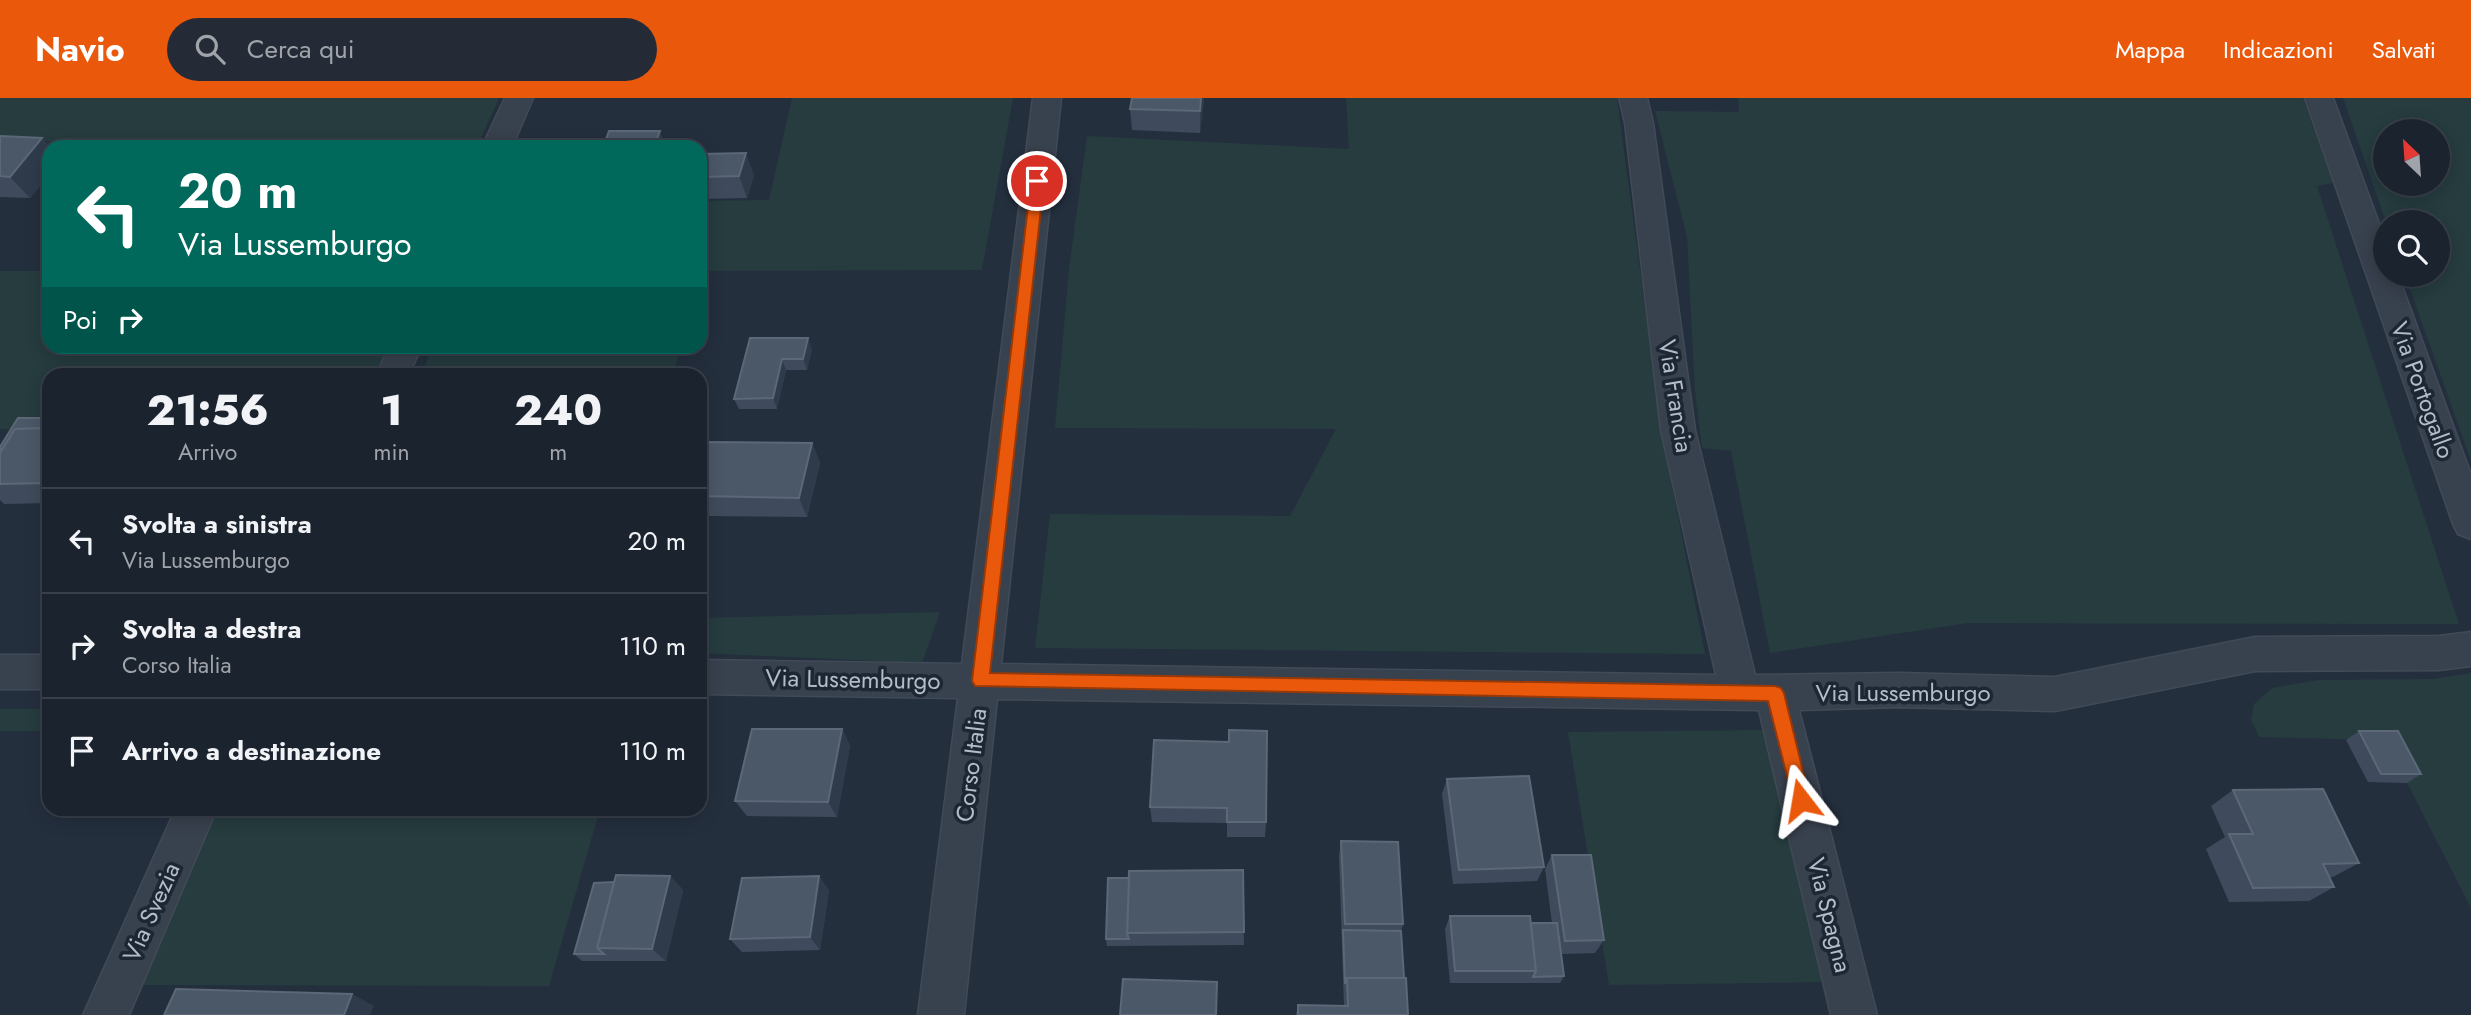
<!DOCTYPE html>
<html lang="it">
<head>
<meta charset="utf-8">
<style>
	:root { --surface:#1b232e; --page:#242b36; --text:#f1f3f6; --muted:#a0a4aa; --line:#39404a; --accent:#ea580c }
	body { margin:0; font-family:Jost,sans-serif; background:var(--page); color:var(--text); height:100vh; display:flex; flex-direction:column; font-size:26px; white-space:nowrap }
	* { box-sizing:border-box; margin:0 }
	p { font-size:23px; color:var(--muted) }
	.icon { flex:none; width:38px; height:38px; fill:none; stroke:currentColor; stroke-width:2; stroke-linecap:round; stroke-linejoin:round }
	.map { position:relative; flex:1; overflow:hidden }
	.details { position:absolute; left:42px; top:270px; width:665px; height:448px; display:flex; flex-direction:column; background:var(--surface); border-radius:21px; box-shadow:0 4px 18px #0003,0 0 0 2px var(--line) }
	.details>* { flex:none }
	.banner { position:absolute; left:42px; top:42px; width:665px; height:214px; border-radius:21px; box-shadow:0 4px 18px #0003,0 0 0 2px var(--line); background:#00695c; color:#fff; overflow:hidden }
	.needle { width:46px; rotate:335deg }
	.controls { position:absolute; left:2373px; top:21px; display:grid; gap:14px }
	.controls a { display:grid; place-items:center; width:77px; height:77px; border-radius:50%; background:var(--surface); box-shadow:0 4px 18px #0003,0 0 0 2px var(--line); font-size:35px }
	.pin { position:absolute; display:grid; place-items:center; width:60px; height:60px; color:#fff; margin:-30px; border:4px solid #fff; border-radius:50%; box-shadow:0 2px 7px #0007 }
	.me { position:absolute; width:77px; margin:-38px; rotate:346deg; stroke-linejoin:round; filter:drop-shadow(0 0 5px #0008) }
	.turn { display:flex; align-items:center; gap:24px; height:147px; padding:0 21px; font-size:32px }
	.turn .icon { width:91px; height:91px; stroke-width:2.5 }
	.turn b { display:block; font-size:49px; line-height:60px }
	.then { display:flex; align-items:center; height:66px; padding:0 21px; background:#0003; gap:14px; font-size:26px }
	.eta { display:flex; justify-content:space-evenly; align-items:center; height:119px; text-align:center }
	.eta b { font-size:42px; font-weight:800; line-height:49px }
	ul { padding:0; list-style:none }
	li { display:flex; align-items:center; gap:21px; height:105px; padding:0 21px; border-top:2px solid var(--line) }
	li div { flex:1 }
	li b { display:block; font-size:26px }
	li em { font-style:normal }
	header { display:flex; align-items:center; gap:42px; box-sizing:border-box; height:98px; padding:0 35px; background:var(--accent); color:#fff }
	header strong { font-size:33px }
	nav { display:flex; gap:38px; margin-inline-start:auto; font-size:24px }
	.search { width:490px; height:63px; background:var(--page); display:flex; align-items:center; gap:18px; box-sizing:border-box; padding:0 24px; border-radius:38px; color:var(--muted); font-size:26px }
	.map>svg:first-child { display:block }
</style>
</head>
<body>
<header>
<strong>Navio</strong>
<div class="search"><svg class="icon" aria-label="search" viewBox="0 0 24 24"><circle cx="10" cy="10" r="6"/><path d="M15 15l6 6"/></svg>Cerca qui</div>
<nav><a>Mappa</a><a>Indicazioni</a><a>Salvati</a></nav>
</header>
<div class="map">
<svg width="2471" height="917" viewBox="0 0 2471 917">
	<rect width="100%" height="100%" fill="#242f3e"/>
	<g fill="#263c3f" fill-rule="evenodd">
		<path d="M0 0H499L477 49H208L211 42 0 44Z"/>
		<path d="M792 0H1013L982 172 700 173V103L769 102Z"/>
		<path d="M1346 0H1617L1663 342 1705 556 1035 550 1050 416 1290 418 1336 331 1055 330 1069 171 1087 38 1349 51Z"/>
		<path d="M1738 0H2303L2333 85 2317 88 2459 526 1968 525 1770 555 1731 353 1702 350 1695 294 1687 139 1655 13 1739 14Z"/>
		<path d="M2343 0H2471V363L2405 177H2438V124H2386ZM2385 33H2438V86H2385Z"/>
		<path d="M0 173H49V248L390 249 377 276H49V331H0Z"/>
		<path d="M433 249V248L681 249 673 276H421Z"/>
		<path d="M940 514 922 565 700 555V520Z"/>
		<path d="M2471 575V810L2385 642 2259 639 2251 622 2254 606 2272 590 2318 582 2432 581Z"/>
		<rect x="0" y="611" width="49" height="22"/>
		<path d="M1765 632 1828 884 1609 887 1568 634Z"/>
		<path d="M212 711H600L549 888 137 887Z"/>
	</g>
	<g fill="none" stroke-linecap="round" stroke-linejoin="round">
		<g stroke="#414a57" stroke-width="3">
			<g id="minor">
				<path d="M505 0H533L512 49H482Z"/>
				<path d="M1033 0H1061L1001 566 1716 577 1661 332 1625 25 1619 0H1647L1653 25 1695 332 1755 577 1899 575 2055 579 2255 539 2439 538 2471 534V568L2439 572 2255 573 2055 613 1899 609 1799 612 1877 917H1831L1759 612 997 601 964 917H918L958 600 700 596V562L962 566Z"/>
				<path d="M2305 0H2333L2385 142V177H2398L2471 377V441L2458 436 2453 426Z"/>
				<path d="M389 248H422L409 276H377Z"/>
				<rect x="0" y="557" width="49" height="34"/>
				<path d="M176 710H217L129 917H83Z"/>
			</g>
		</g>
		<use href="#minor" fill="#38414e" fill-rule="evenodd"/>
	</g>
	<g fill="#3f4b5c">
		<path d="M1204 0 1200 35 1132 32 1130 11Z"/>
		<path d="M0 38 49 49V77L30 100 0 99Z"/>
		<path d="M700 56 754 77 747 100 700 101Z"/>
		<path d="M750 240 812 251 807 272H786L777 311H739L734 301Z"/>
		<path d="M49 320V405L4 406 0 402V349Z"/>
		<path d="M812 345 820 365 807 419 704 418 700 411V374Z"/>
		<path d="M842 631 850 648 837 719 747 718 735 703Z"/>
		<path d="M2359 633 2421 676 2407 685 2368 684 2346 642Z"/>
		<path d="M1154 642 1266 724 1265 739H1227V725L1152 724 1150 709Z"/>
		<path d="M1447 681 1544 769 1537 783 1453 786 1442 696Z"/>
		<path d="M2233 692 2359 765 2333 779H2330L2334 789 2309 803 2229 804 2206 751 2225 739 2211 708Z"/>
		<path d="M612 710H685V712L613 711Z"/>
		<path d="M1341 743 1403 826 1401 833 1404 880 1408 917H1296L1298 907 1344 908 1339 758Z"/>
		<path d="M1552 757 1604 842 1595 855 1561 856 1564 878 1560 885H1450L1445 831 1450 818 1531 825H1552L1545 771Z"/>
		<path d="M1243 772 1244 847 1107 848 1106 841Z"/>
		<path d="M670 778 683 792 666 863H582L574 856 614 784Z"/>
		<path d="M829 792 820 852 742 854 730 841Z"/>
	</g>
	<g fill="#2f3b4b">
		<path d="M1201 0H1204L1200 35V13Z"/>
		<path d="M660 33 666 49H654Z"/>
		<path d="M42 40 51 49H49V77L30 100 10 79Z"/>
		<path d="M746 55 754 77 747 100 739 78Z"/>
		<path d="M808 240 812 251 807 272 803 261Z"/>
		<path d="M782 261 786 272 777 311 773 300Z"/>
		<path d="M812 345 820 365 807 419 799 400Z"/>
		<path d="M842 631 850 648 837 719 828 704Z"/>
		<path d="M670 778 683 792 666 863 652 851Z"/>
		<path d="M819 778 829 792 820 852 810 839Z"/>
		<path d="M352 896 374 908 370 917H344Z"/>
	</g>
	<g fill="#4b5868" stroke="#5c6777" stroke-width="2">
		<path d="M1132 0H1201L1200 13 1130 11Z"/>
		<path d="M609 33H660L654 49H603Z"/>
		<path d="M0 38 42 40 10 79 0 78Z"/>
		<path d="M746 55 739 78 700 79V56Z"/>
		<path d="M750 240H808L803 261H782L773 300 734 301Z"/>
		<path d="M18 320H49V326L47 330 15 331 0 355V349Z"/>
		<path d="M49 330V385L0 386V355L15 331Z"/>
		<path d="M709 344 812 345 799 400 700 398V374Z"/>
		<path d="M752 631H842L828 704 735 703Z"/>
		<path d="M1229 632 1267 633 1266 724H1227V710L1150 709 1154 642 1229 644Z"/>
		<path d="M2359 633H2398L2421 676H2381Z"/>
		<path d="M1529 678 1544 769 1459 772 1447 681Z"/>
		<path d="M2323 691 2359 765 2323 766 2334 789 2253 790 2229 736H2253L2233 692Z"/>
		<path d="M1341 743 1398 744 1403 826H1345Z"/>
		<path d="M1552 757H1591L1604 842 1565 843Z"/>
		<path d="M1243 772 1244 834 1127 835 1129 773Z"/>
		<path d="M616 777 670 778 652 851 597 850Z"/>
		<path d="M819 778 810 839 730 841 742 780Z"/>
		<path d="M1108 780H1129L1127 835 1129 841H1106Z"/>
		<path d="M614 784 597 850 604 856H574L594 785Z"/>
		<path d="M1450 818H1530L1536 873H1455Z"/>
		<path d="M1531 825H1557L1564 878 1533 879 1536 873Z"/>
		<path d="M1343 832 1401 833 1404 880H1347L1345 886Z"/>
		<path d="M1347 880H1406L1408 917H1298V907L1348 908Z"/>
		<path d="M1123 881 1217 884 1216 917H1120Z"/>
		<path d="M176 891 352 896 344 917H164Z"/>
	</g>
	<path fill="#ea580c" stroke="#983908" stroke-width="2" d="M1037 79 1044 83 990 575 1775 588 1781 590 1784 595 1810 702 1808 708 1801 711 1795 708 1793 702 1768 603 975 588 972 583 1031 83Z"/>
	<g text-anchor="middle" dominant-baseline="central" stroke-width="7" stroke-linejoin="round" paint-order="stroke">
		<g font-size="24" fill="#b4bcc9" stroke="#1d2633">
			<text transform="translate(2423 292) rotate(70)">Via Portogallo</text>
			<text transform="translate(1676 298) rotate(81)">Via Francia</text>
			<text transform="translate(853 581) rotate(1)">Via Lussemburgo</text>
			<text x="1903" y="594">Via Lussemburgo</text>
			<text transform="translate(971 667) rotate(-83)">Corso Italia</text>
			<text transform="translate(151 814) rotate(-66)">Via Svezia</text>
			<text transform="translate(1830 817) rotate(76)">Via Spagna</text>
		</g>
	</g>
</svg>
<div class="controls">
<a><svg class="needle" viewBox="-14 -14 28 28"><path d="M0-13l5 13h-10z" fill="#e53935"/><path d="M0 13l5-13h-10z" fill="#a0a4aa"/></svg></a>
<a><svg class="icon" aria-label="search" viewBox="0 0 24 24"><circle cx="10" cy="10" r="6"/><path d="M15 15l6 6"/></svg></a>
</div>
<div class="pin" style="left:1037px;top:83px;background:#d93025"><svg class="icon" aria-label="arrive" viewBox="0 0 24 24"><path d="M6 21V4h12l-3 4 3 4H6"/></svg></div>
<svg class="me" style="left:1801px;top:702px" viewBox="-20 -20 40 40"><path d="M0-17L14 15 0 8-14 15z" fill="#ea580c" stroke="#fff" stroke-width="4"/></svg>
<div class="banner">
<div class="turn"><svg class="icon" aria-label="left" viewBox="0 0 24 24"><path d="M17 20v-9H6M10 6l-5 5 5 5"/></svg><div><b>20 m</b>Via Lussemburgo</div></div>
<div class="then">Poi<svg class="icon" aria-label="right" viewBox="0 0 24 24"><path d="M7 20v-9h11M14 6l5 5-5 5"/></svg></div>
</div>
<section class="details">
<div class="eta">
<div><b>21:56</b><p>Arrivo</p></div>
<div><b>1</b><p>min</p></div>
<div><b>240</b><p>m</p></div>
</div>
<ul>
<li><svg class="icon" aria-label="left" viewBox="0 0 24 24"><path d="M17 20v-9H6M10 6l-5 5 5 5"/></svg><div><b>Svolta a sinistra</b><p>Via Lussemburgo</p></div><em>20 m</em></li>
<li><svg class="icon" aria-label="right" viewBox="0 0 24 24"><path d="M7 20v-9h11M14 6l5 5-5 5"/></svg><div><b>Svolta a destra</b><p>Corso Italia</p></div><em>110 m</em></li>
<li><svg class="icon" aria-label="arrive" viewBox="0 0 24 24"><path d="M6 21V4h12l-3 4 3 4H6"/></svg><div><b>Arrivo a destinazione</b></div><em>110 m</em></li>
</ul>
</section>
</div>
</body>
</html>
